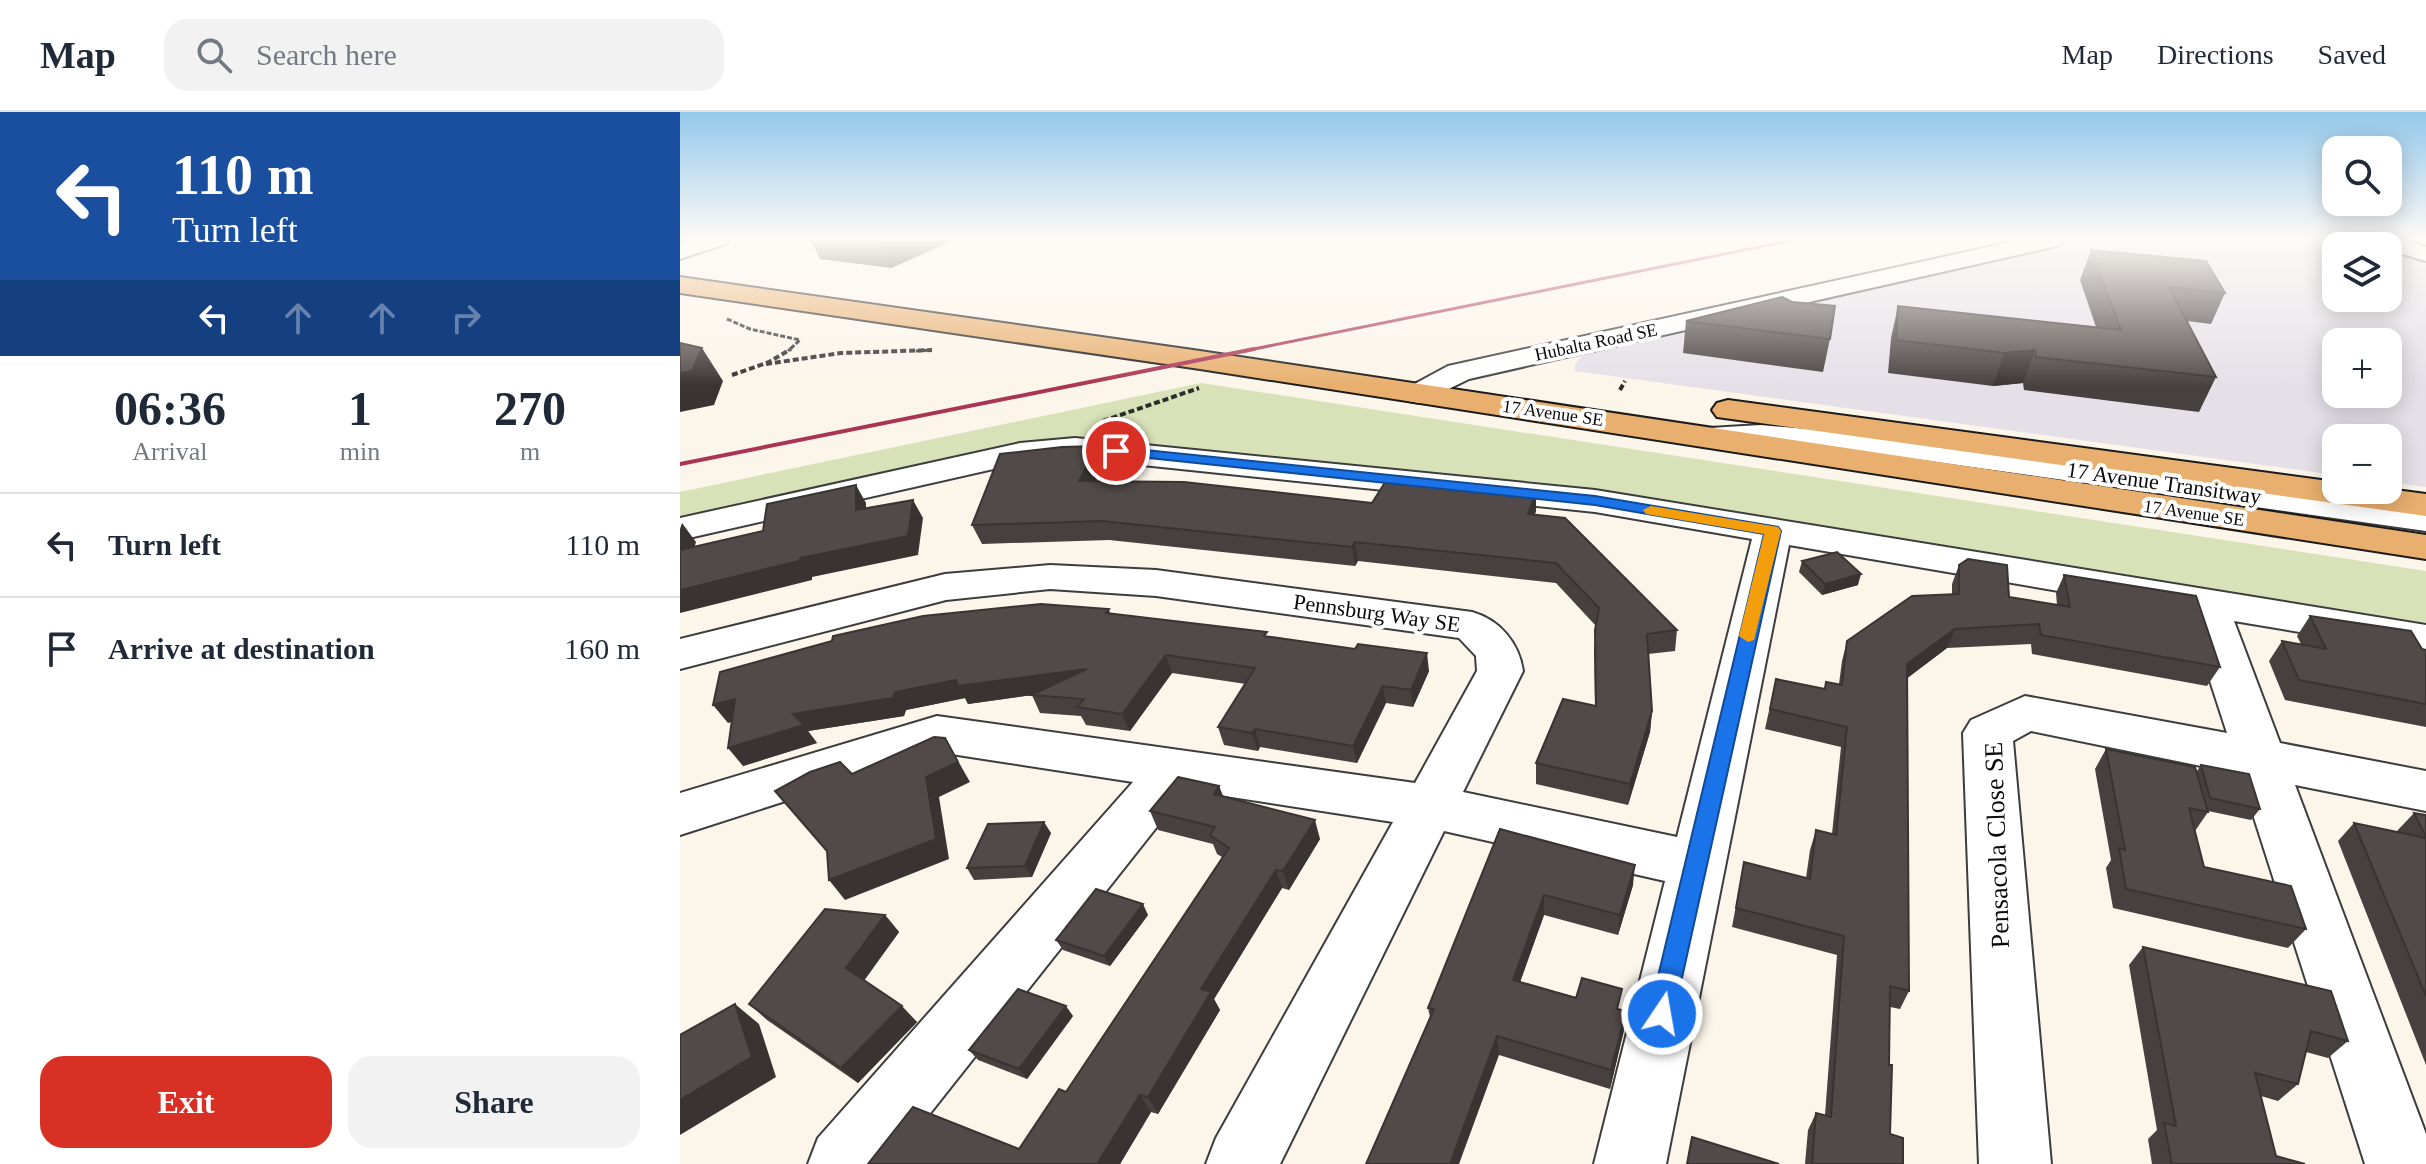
<!DOCTYPE html>
<html lang="en">
<head>
<meta charset="utf-8">
<style>
	:root { --surface:#fff; --page:#f2f2f3; --text:#1f2937; --muted:#747a83; --line:#e0e1e3; --accent:#d93025 }
	body { margin:0; font-family:"Times New Roman",serif; background:var(--page); color:var(--text); height:100vh; display:flex; flex-direction:column; font-size:30px; white-space:nowrap }
	* { box-sizing:border-box; margin:0 }
	p { font-size:26px; color:var(--muted) }
	.icon { flex:none; width:44px; height:44px; fill:none; stroke:currentColor; stroke-width:2; stroke-linecap:round; stroke-linejoin:round }
	.map { position:relative; flex:1; overflow:hidden }
	.panel { display:flex; flex-direction:column; background:var(--surface); width:680px }
	.panel>* { flex:none }
	.banner { background:#1a4fa0; color:#fff; overflow:hidden }
	.controls { position:absolute; left:1642px; top:24px; display:grid; gap:16px }
	.controls a { display:grid; place-items:center; width:80px; height:80px; border-radius:16px; background:var(--surface); box-shadow:0 4px 20px #0003; font-size:40px }
	.pin { position:absolute; display:grid; place-items:center; width:68px; height:68px; color:#fff; margin:-34px; border:4px solid #fff; border-radius:50%; box-shadow:0 2px 8px #0007 }
	.me { position:absolute; width:88px; margin:-44px; rotate:12deg; stroke-linejoin:round; filter:drop-shadow(0 0 6px #0008) }
	.turn { display:flex; align-items:center; gap:28px; height:168px; padding:0 40px; font-size:36px }
	.turn .icon { width:104px; height:104px; stroke-width:2.5 }
	.turn b { display:block; font-size:56px; line-height:68px }
	.lanes { display:flex; align-items:center; height:76px; padding:0 40px; background:#0003; justify-content:center; gap:40px; direction:ltr }
	.lanes .off { opacity:.35 }
	.eta { display:flex; justify-content:space-evenly; align-items:center; height:136px; text-align:center }
	.eta b { font-size:48px; font-weight:600; line-height:56px }
	.cta { display:flex; gap:16px; margin-top:auto; padding:16px 40px }
	.cta a { flex:1; height:92px; border-radius:24px; background:var(--accent); color:#fff; font-size:32px; font-weight:600; line-height:92px; text-align:center }
	.cta a+a { background:var(--page); color:var(--text) }
	ul { padding:0; list-style:none }
	li { display:flex; align-items:center; gap:24px; height:104px; padding:0 40px; border-top:2px solid var(--line) }
	li div { flex:1 }
	li b { display:block; font-size:30px }
	li em { font-style:normal }
	header { display:flex; align-items:center; gap:48px; box-sizing:border-box; height:112px; padding:0 40px; background:var(--surface); border-bottom:2px solid var(--line) }
	header strong { font-size:38px }
	nav { display:flex; gap:44px; margin-inline-start:auto; font-size:28px }
	.search { width:560px; height:72px; background:var(--page); display:flex; align-items:center; gap:20px; box-sizing:border-box; padding:0 28px; border-radius:24px; color:var(--muted); font-size:30px }
	main { display:flex; flex:1; min-height:0 }
	.map>svg:first-child { display:block }
</style>
</head>
<body>
<header>
<strong>Map</strong>
<div class="search"><svg class="icon" aria-label="search" viewBox="0 0 24 24"><circle cx="10" cy="10" r="6"/><path d="M15 15l6 6"/></svg>Search here</div>
<nav><a>Map</a><a>Directions</a><a>Saved</a></nav>
</header>
<main>
<section class="panel">
<div class="banner">
<div class="turn"><svg class="icon" aria-label="left" viewBox="0 0 24 24"><path d="M17 20v-9H6M10 6l-5 5 5 5"/></svg><div><b>110 m</b>Turn left</div></div>
<div class="lanes"><svg class="icon" aria-label="left" viewBox="0 0 24 24"><path d="M17 20v-9H6M10 6l-5 5 5 5"/></svg><svg class="icon off" aria-label="ahead" viewBox="0 0 24 24"><path d="M12 20V5M6 11l6-6 6 6"/></svg><svg class="icon off" aria-label="ahead" viewBox="0 0 24 24"><path d="M12 20V5M6 11l6-6 6 6"/></svg><svg class="icon off" aria-label="right" viewBox="0 0 24 24"><path d="M7 20v-9h11M14 6l5 5-5 5"/></svg></div>
</div>
<div class="eta">
<div><b>06:36</b><p>Arrival</p></div>
<div><b>1</b><p>min</p></div>
<div><b>270</b><p>m</p></div>
</div>
<ul>
<li><svg class="icon" aria-label="left" viewBox="0 0 24 24"><path d="M17 20v-9H6M10 6l-5 5 5 5"/></svg><div><b>Turn left</b></div><em>110 m</em></li>
<li><svg class="icon" aria-label="arrive" viewBox="0 0 24 24"><path d="M6 21V4h12l-3 4 3 4H6"/></svg><div><b>Arrive at destination</b></div><em>160 m</em></li>
</ul>
<div class="cta"><a>Exit</a><a>Share</a></div>
</section>
<div class="map">
<svg width="1746" height="1052" viewBox="0 0 1746 1052">
	<rect width="100%" height="100%" fill="#fcf5ea"/>
	<path fill="#e5dfe8" fill-rule="evenodd" d="M1377 127H1746V375L1708 370V326H1656V363L895 259V252L902 244 943 224ZM1656 134H1708V186H1656ZM1656 230H1708V282H1656Z"/>
	<path fill="#d7e2b8" d="M521 271 1746 459V512L903 377 421 329 0 408V380Z"/>
	<g fill="none" stroke-linecap="round" stroke-linejoin="round">
		<g stroke="#3d3d3d" stroke-width="4">
			<g id="minor">
				<path d="M15 127H49L46 132 0 147V132Z"/>
				<path d="M1345 127H1388L1377 134 789 267 740 291 729 289 725 282 729 275 768 254Z"/>
				<path d="M1682 127H1719L1746 135V149L1708 138V134L1685 132Z"/>
				<path d="M1081 313 1221 325 1746 397V419L1221 345 1012 331 1007 324 1012 317Z"/>
				<path d="M395 326 915 378 1746 513V541L1554 509 1600 631 1746 659V699L1615 673 1746 1022V1052H1685L1560 662 1351 619 1333 629 1371 1052H1299L1283 621 1291 608 1345 584 1547 621 1508 501 1109 433 986 1052H914L985 769 764 719 600 1052H526L536 1026 713 710 506 678 210 1052H128L138 1026 453 670 258 640 0 723V681L257 604 735 671 797 559 796 544 779 526 476 484 370 477 266 488 0 557V527L265 462 370 453 476 458 792 500C820 508 839 531 843 559L783 680 997 725 1072 427 915 400 395 346 340 351 0 428V406L340 331Z"/>
			</g>
		</g>
		<g stroke="#1b1b1b" stroke-width="4">
			<g id="major">
				<path d="M0 165 520 239 1746 423V447L520 257 0 181Z"/>
				<path d="M1048 288 1656 370V378L1708 377 1746 382V404L1037 305 1032 298 1037 291Z"/>
			</g>
		</g>
		<g stroke="#2c2c2c" stroke-width="3" stroke-dasharray="5 2" stroke-linecap="butt">
			<path d="M47 207 70 217 120 228 108 239"/>
			<path d="M236 239 252 238"/>
		</g>
		<g stroke="#2c2c2c" stroke-width="4" stroke-dasharray="6 3" stroke-linecap="butt">
			<path d="M86 252 161 241 252 238"/>
			<path d="M52 263 89 250 111 237"/>
			<path d="M940 278 945 269"/>
			<path d="M423 309 519 276"/>
		</g>
		<use href="#minor" fill="#fff" fill-rule="evenodd"/>
		<use href="#major" fill="#e8af6e" fill-rule="evenodd"/>
		<path stroke="#a93453" stroke-width="3" d="M564 239 1119 127"/>
		<path stroke="#a93453" stroke-width="4" d="M0 352 574 237"/>
	</g>
	<g fill="#46403e">
		<path d="M130 127H276L211 156 140 147Z"/>
		<path d="M1411 138 1545 181 1531 212 1507 209 1536 265 1519 300 1344 278 1343 271 1313 274 1208 261 1211 226 1218 194 1416 215 1400 168Z"/>
		<path d="M1006 209 1150 227 1143 260 1003 241Z"/>
		<path d="M425 352 416 370 692 391 856 380V399L855 402 997 518 995 539 968 542 972 599 970 620 948 693 856 672V651L915 594 914 538 916 514 876 471 678 449 675 454 429 428 302 432 292 413Z"/>
		<path d="M1122 449 1178 473 1142 483 1119 460Z"/>
		<path d="M1279 453 1329 485 1377 493 1376 481 1384 463 1540 555 1527 574 1352 542 1351 532 1267 536 1227 566 1229 879 1220 897 1210 895 1209 953 1210 1022 1223 1052H1125L1128 1018 1136 1001 1145 1003 1157 843 1052 815 1064 750 1126 766 1130 738 1136 718 1152 722 1161 635 1085 617 1096 567 1144 577 1146 570 1159 572 1162 549 1167 529 1272 482V472Z"/>
		<path d="M429 497 430 501 588 525 749 559 733 595 706 591 677 651 580 635 578 639 544 633 538 615 566 572 492 561 450 619 406 613 401 604 360 601 352 583 288 592 285 586 226 598 224 604 128 619 137 631 63 654 52 610 48 611Z"/>
		<path d="M1630 504 1746 538V615L1605 588 1589 549 1602 529 1621 532 1617 524Z"/>
		<path d="M1426 637 1517 659 1521 653 1580 697 1571 708 1528 699V700L1515 719 1524 755 1626 817 1608 836 1433 796 1426 756 1431 748 1415 657Z"/>
		<path d="M539 674 543 684 640 727 609 778 602 776 534 887 540 898 478 1002 471 1000 440 1052H188L339 1037 386 980 542 745 537 742 533 732 478 718 470 699Z"/>
		<path d="M1734 701 1746 703V953L1658 729 1674 711 1718 720 1717 719Z"/>
		<path d="M820 717 953 773 938 823 864 803 840 870 940 897 944 918 930 977 819 943 750 905 748 896Z"/>
		<path d="M371 721 352 765 294 768 287 756Z"/>
		<path d="M205 803 219 820 184 868 237 910 178 971 87 908 69 892Z"/>
		<path d="M468 803 430 854 383 838 376 828Z"/>
		<path d="M1463 835 1668 929 1648 946 1626 940 1618 972 1598 989 1581 984 1596 1044 1625 1052H1472L1468 1027 1477 1018 1449 853Z"/>
		<path d="M393 904 347 967 298 948 289 938Z"/>
	</g>
	<g fill="#393432">
		<path d="M198 127H276L211 156Z"/>
		<path d="M22 236 43 269 34 293 0 300V261Z"/>
		<path d="M1355 238 1343 271 1313 274 1324 241Z"/>
		<path d="M418 334 425 352 406 388 399 369Z"/>
		<path d="M176 373 186 391V417L176 398Z"/>
		<path d="M856 380V399L848 421V402Z"/>
		<path d="M233 388 243 406 238 443 132 465V468L0 501V478L120 446Z"/>
		<path d="M2 411 16 430 8 458 0 447V417Z"/>
		<path d="M675 430 678 449 675 454 672 435Z"/>
		<path d="M1181 462 1178 473 1142 483 1145 472Z"/>
		<path d="M1275 517 1267 536 1221 571 1227 552Z"/>
		<path d="M747 541 749 559 733 595 731 578Z"/>
		<path d="M486 543 492 561 450 619 442 602Z"/>
		<path d="M407 557 415 574 288 592 285 586 226 598 224 604 128 619 137 631 63 654 48 636 113 602 276 568Z"/>
		<path d="M703 574 706 591 677 651 673 634Z"/>
		<path d="M55 587 69 605 48 611 33 593Z"/>
		<path d="M972 599 970 620 948 693 950 672Z"/>
		<path d="M575 617 580 635 578 639 572 621Z"/>
		<path d="M265 626 290 670 259 685 269 747 165 788 149 768 246 665Z"/>
		<path d="M539 674 546 693 534 682Z"/>
		<path d="M635 708 640 727 609 778 603 759Z"/>
		<path d="M364 710 371 721 352 765 345 754Z"/>
		<path d="M955 753 953 773 938 823 940 803Z"/>
		<path d="M596 758 602 776 534 887 540 898 478 1002 468 985 521 877Z"/>
		<path d="M864 783V803L834 887 833 868Z"/>
		<path d="M463 792 468 803 430 854 424 844Z"/>
		<path d="M205 803 219 820 181 873 166 856Z"/>
		<path d="M55 892 79 912 96 965 0 1023V988Z"/>
		<path d="M222 894 237 910 178 971 161 956Z"/>
		<path d="M386 894 393 904 347 967 339 957Z"/>
		<path d="M946 899 944 918 930 977 931 958Z"/>
		<path d="M817 924 819 943 779 1052H770Z"/>
		<path d="M460 983 471 1000 440 1052H417Z"/>
	</g>
	<g fill="#514a48" stroke="#393432" stroke-width="2">
		<path d="M1411 138 1526 149 1545 181 1489 175 1536 265 1356 245 1355 238 1324 241 1216 228 1218 194 1441 218Z"/>
		<path d="M1102 185 1112 190 1155 194 1150 227 1006 209Z"/>
		<path d="M0 231 22 236 12 259 0 261Z"/>
		<path d="M418 334 399 369 504 370 692 391 709 364 856 380 848 402 885 406 997 518 967 522 972 599 950 672 856 651 883 587 916 594 915 518 919 496 876 451 675 430 672 435 422 409 292 413 320 342 382 335Z"/>
		<path d="M176 373V398L233 388 228 424 120 446 119 449 0 478V438L83 419 87 392Z"/>
		<path d="M1157 440 1181 462 1145 472 1122 449Z"/>
		<path d="M1288 447 1327 453 1329 485 1390 495 1384 463 1516 484 1540 555 1361 523 1359 512 1275 517 1227 552 1229 879 1210 874 1209 953H1212L1210 1022 1223 1026V1052H1132L1136 1001 1151 1005 1164 824 1056 796 1064 750 1130 767 1136 718 1156 723 1167 615 1090 597 1096 567 1145 577 1146 570 1162 573 1167 529 1232 484 1279 482V453Z"/>
		<path d="M361 492 429 497 426 501 587 520 584 524 675 537 678 532 747 541 731 578 703 574 673 634 575 617 572 621 538 615 575 556 486 543 442 602 397 595 404 587 351 583 407 557 278 574 276 568 215 580 213 586 113 602 124 613 48 636 55 587 33 593 40 560 152 529 153 524 243 504Z"/>
		<path d="M1630 504 1731 519 1742 537 1746 538V592L1619 568 1602 529 1646 537Z"/>
		<path d="M254 625 265 626 278 650 246 665 256 727 149 768 147 739 95 679 130 660 160 650 172 662Z"/>
		<path d="M1426 637 1515 655 1528 700 1509 696 1524 755 1611 774 1626 817 1446 777 1439 736 1445 738Z"/>
		<path d="M1521 653 1569 662 1580 697 1530 686Z"/>
		<path d="M498 665 539 674 534 682 635 708 603 759 596 758 521 877 531 880 468 985 460 983 417 1052H188L233 995 339 1037 379 977 386 980 549 736 530 723 535 715 470 699Z"/>
		<path d="M1734 701 1746 703V725Z"/>
		<path d="M364 710 345 754 287 756 308 712Z"/>
		<path d="M1674 711 1746 726V884Z"/>
		<path d="M820 717 955 753 940 803 864 783 833 868 896 886 902 866 942 877 937 897 946 899 931 958 817 924 770 1052H686L754 897 748 896Z"/>
		<path d="M416 777 463 792 424 844 376 828Z"/>
		<path d="M145 797 205 803 166 856 222 894 161 956 69 892Z"/>
		<path d="M1463 835 1651 879 1668 929 1631 919 1618 972 1575 961 1596 1044 1625 1052H1492L1484 1011 1496 1014Z"/>
		<path d="M338 877 386 894 339 957 289 938Z"/>
		<path d="M55 892 72 945 0 988V923Z"/>
		<path d="M1012 1025 1099 1052H1007Z"/>
	</g>
	<linearGradient id="sky" x2="0" y2="1"><stop stop-color="#93c8ea"/><stop offset="0.46" stop-color="#fefaf6"/><stop offset="1" stop-color="#fefaf6" stop-opacity="0"/></linearGradient>
	<rect width="1746" height="275" fill="url(#sky)"/>
	<path fill="#1a73e8" stroke="#114b97" stroke-width="2" d="M436 335 915 384 1098 415 1101 419 992 911 982 914 973 911 969 902 1084 422 915 393 431 342 429 339Z"/>
	<path fill="#f59e0b" d="M971 394 1098 415 1101 419 1074 528 1068 530 1059 524 1084 422 966 402 963 398Z"/>
	<g text-anchor="middle" dominant-baseline="central" stroke-width="8" stroke-linejoin="round" paint-order="stroke">
		<g font-size="18" fill="#0a0a0a" stroke="#fff">
			<text transform="translate(916 230) rotate(-12)">Hubalta Road SE</text>
			<text transform="translate(873 301) rotate(8)">17 Avenue SE</text>
			<text transform="translate(1514 401) rotate(8)">17 Avenue SE</text>
		</g>
		<g font-size="22" fill="#0a0a0a" stroke="#fff">
			<text transform="translate(1484 371) rotate(8)">17 Avenue Transitway</text>
			<text transform="translate(697 501) rotate(8)">Pennsburg Way SE</text>
		</g>
		<g font-size="26" fill="#0a0a0a" stroke="#fff">
			<text transform="translate(1317 733) rotate(-92)">Pensacola Close SE</text>
		</g>
	</g>
</svg>
<div class="controls">
<a><svg class="icon" aria-label="search" viewBox="0 0 24 24"><circle cx="10" cy="10" r="6"/><path d="M15 15l6 6"/></svg></a>
<a><svg class="icon" aria-label="layers" viewBox="0 0 24 24"><path d="M12 4l9 5-9 5-9-5zM3 14l9 5 9-5"/></svg></a>
<a>+</a>
<a>−</a>
</div>
<div class="pin" style="left:436px;top:339px;background:#d93025"><svg class="icon" aria-label="arrive" viewBox="0 0 24 24"><path d="M6 21V4h12l-3 4 3 4H6"/></svg></div>
<svg class="me" style="left:982px;top:902px" viewBox="-20 -20 40 40"><circle r="17" fill="#1a73e8" stroke="#fff" stroke-width="3"/><path d="M0-11L8 9 0 5-8 9z" fill="#fff"/></svg>
</div>
</main>
</body>
</html>
